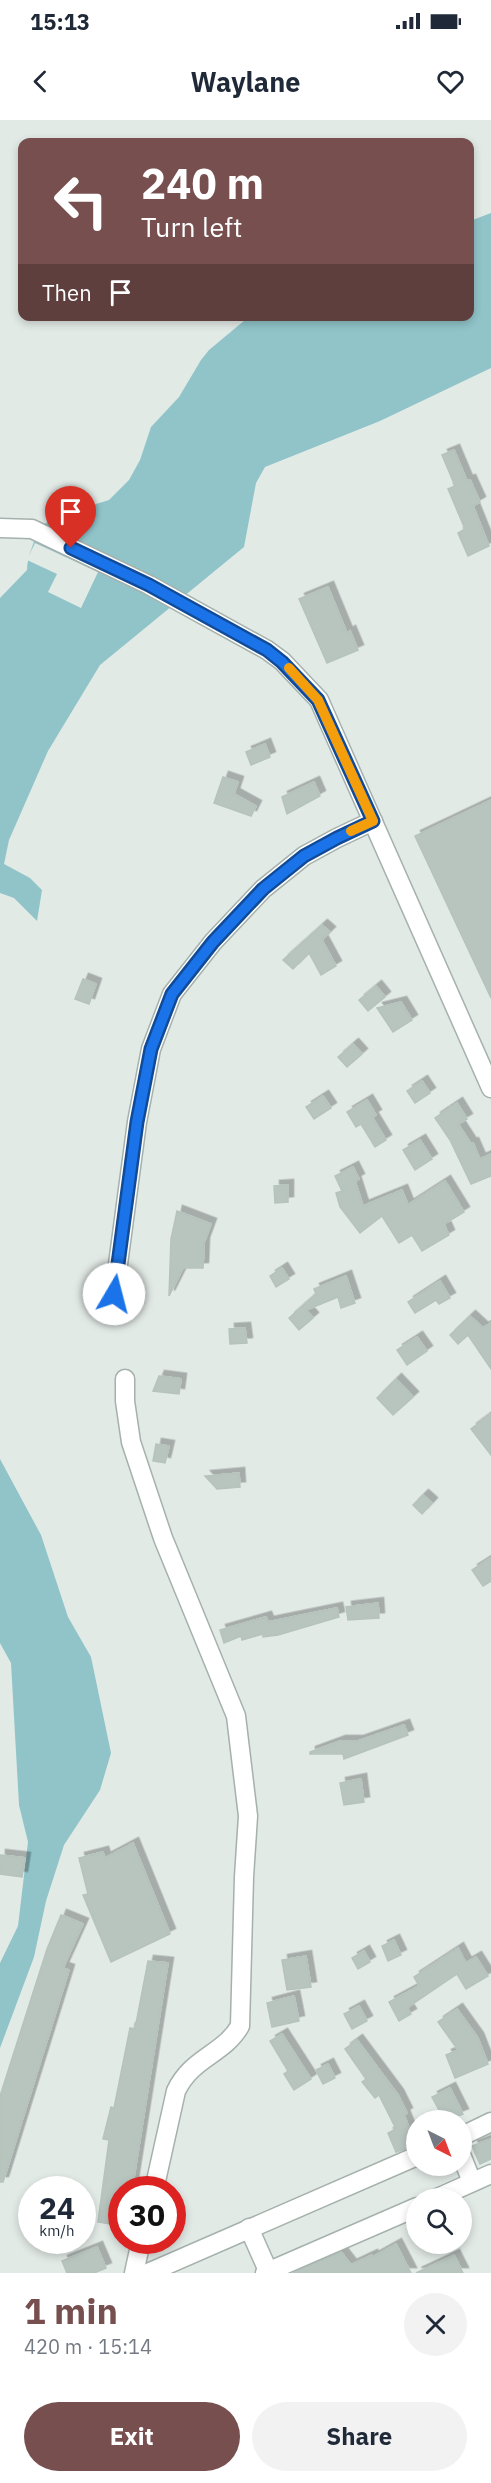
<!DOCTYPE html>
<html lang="en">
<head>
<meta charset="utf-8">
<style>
	:root { --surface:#fff; --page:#f2f2f3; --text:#1f2937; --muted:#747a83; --accent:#764f4e }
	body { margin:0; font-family:"IBM Plex Sans",sans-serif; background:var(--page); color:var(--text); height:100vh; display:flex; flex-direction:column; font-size:22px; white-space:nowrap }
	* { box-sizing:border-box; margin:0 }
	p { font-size:20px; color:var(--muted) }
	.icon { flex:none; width:33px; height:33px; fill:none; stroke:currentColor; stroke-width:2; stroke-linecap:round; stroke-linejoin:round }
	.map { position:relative; height:2153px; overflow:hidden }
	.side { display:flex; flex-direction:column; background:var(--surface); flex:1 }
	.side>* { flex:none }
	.hud { position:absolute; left:18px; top:18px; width:456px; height:183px; border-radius:12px; box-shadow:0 3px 9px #0003; background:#764f4e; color:#fff; overflow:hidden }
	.needle { width:39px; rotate:138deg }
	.buttons { position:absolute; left:406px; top:1990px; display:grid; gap:12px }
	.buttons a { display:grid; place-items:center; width:66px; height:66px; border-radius:50%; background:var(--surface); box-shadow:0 3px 9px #0003; font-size:30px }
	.speed { position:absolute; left:18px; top:2056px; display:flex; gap:12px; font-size:30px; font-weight:700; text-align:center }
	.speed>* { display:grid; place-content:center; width:78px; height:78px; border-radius:50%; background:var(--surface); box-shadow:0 3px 9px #0003; line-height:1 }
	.speed small { font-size:15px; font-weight:400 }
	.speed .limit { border:9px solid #d22; background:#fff; color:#111 }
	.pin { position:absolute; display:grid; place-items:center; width:51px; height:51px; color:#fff; margin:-62px -26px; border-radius:50% 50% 50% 0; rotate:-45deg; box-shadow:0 0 6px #0007 }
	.pin .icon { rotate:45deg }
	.me { position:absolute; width:66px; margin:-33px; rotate:8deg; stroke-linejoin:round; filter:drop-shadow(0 0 4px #0008) }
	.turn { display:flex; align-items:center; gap:21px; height:126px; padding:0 24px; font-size:27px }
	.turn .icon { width:78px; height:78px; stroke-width:2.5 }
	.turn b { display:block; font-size:42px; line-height:51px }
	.then { display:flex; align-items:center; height:57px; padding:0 24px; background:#0003; gap:12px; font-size:22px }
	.round { display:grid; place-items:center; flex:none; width:63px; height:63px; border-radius:32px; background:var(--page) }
	.overview { display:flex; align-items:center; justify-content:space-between; height:102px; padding:0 24px }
	h1 { font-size:36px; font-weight:800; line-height:45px; color:var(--accent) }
	.action { display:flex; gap:12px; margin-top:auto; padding:12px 24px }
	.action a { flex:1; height:69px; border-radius:36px; background:var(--accent); color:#fff; font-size:24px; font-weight:800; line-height:69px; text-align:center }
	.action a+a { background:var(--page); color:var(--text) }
	.status { display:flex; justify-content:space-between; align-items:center; height:42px; padding:0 30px; background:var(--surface); direction:ltr }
	.status svg { height:16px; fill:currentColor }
	header { display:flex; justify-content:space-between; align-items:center; height:78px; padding:0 24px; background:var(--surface); font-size:27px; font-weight:800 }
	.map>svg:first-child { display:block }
</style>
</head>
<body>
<div class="status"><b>15:13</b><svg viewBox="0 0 49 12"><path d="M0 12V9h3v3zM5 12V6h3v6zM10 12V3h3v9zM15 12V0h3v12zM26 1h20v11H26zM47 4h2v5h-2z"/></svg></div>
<header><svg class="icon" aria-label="back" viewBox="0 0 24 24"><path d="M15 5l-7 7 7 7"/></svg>Waylane<svg class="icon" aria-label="heart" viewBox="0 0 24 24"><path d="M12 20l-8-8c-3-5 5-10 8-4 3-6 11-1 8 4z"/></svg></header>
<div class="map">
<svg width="491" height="2153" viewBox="0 0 491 2153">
	<defs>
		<filter id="shadow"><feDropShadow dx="5.5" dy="-5.5" stdDeviation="0" flood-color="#0004"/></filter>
	</defs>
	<rect width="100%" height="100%" fill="#e2eae6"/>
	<g fill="#90c4c9">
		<path d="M491 93V248L380 301 265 347 256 363 244 427 100 545 48 631 9 720 4 744 30 758 42 770 37 801 14 778 0 773V478L27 450C27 436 35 423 37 409L57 396 109 380 129 360 140 340 151 307 179 277 201 240 209 230 245 200 255 196H470V101Z"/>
		<path d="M0 1339 41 1415 68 1497 91 1537 111 1633 100 1670 64 1725 46 1781 34 1837 0 1928V1843L18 1806 28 1722 19 1685 11 1543 0 1523Z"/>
	</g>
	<path fill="#e2eae6" d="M35 423 98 452 81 488 48 472 57 454 27 440Z"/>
	<g fill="#b8c5bf" stroke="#b5c3bc" stroke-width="1.5" filter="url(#shadow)">
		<path d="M454 330 467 361 470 360 480 382 473 386 489 426 468 436 458 413 465 409 448 369 455 366 442 335Z"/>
		<path d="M328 467 347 513 350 511 358 530 327 543 299 479Z"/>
		<path d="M265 624 270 637 251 645 246 632Z"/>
		<path d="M223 657 238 662 234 674 256 686 251 696 214 683Z"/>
		<path d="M314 662 320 676 287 694 282 677Z"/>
		<path d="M491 680V878L415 716Z"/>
		<path d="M322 805 330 812 322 820 336 846 321 855 309 833 293 849 283 840Z"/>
		<path d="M83 859 96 864 89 884 75 879Z"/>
		<path d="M376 866 385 877 368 891 359 880Z"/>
		<path d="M401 882 412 900 393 912 377 888Z"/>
		<path d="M353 924 362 934 347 947 338 937Z"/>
		<path d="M422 961 430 973 415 983 407 971Z"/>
		<path d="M323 976 331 988 314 999 306 987Z"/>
		<path d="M367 980 376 995 372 997 386 1020 375 1027 361 1004 356 1007 347 992Z"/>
		<path d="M457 983 467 999 458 1004 471 1024 473 1023 480 1039 491 1034V1056L471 1064 450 1020 435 998Z"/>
		<path d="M420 1020 432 1039 415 1050 403 1030Z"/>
		<path d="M353 1047 359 1059 355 1061 363 1086 402 1070 408 1085 445 1061 464 1092 444 1104 449 1115 422 1131 412 1115 399 1123 382 1096 360 1113 340 1087 336 1073 342 1071 335 1056Z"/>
		<path d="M288 1065V1082L275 1083 274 1066Z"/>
		<path d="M177 1091 211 1104 204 1123 203 1148H183L169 1176 171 1119Z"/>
		<path d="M282 1148 289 1159 276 1167 270 1156Z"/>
		<path d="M346 1156 355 1183 341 1188 338 1177 306 1190 313 1198 299 1210 289 1198 316 1174 314 1169Z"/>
		<path d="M440 1161 450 1178 439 1184 436 1180 415 1193 408 1182Z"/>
		<path d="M470 1196 483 1208 491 1203V1249L468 1215 458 1224 450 1215Z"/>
		<path d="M245 1208 247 1223 230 1224 229 1209Z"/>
		<path d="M417 1217 427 1231 407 1245 397 1230Z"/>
		<path d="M159 1256 181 1259 179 1274 153 1271Z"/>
		<path d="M396 1259 413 1277 393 1295 377 1278Z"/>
		<path d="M491 1294V1335L471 1309Z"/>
		<path d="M156 1324 169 1326 165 1343 153 1341Z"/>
		<path d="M239 1353 240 1367 217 1369 205 1356Z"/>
		<path d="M423 1375 432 1383 422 1394 413 1385Z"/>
		<path d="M491 1438V1461L483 1466 472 1450Z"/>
		<path d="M378 1483 379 1498 348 1500 346 1487Z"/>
		<path d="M337 1488 339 1497 278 1515 263 1517V1514L242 1520 241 1516 224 1523 220 1510 266 1497 268 1502Z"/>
		<path d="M404 1605 408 1615 344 1639 343 1634H310V1632L340 1621H358Z"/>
		<path d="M361 1659 364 1682 344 1685 340 1663Z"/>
		<path d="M133 1723 170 1814 111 1842 83 1775 88 1774 79 1738 103 1732 105 1738Z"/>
		<path d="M0 1735 25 1738 22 1757 0 1754Z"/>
		<path d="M61 1795 83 1804 63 1848 69 1850 3 2062H0V1976L47 1829Z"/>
		<path d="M394 1820 401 1835 388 1841 382 1826Z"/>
		<path d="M458 1828 466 1843 476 1837 488 1856 466 1869 457 1854 407 1888 411 1894 399 1901 389 1882 419 1866 414 1857Z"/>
		<path d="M364 1831 370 1842 358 1849 352 1838Z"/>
		<path d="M306 1836 311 1867 287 1870 282 1840Z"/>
		<path d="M148 1841 168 1843 132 2070H122V2106L98 2102 109 2020 103 2019 111 1987 114 1988 130 1908 135 1909Z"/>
		<path d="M294 1876 299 1901 272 1907 267 1883Z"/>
		<path d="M359 1886 367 1901 352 1909 344 1894Z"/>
		<path d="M457 1889 478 1918 488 1944 455 1958 446 1935 458 1930 438 1902Z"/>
		<path d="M282 1914 311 1959 294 1970 284 1954 288 1951 270 1921Z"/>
		<path d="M357 1920 398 1975 407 1993 404 1995 416 2025 396 2032 388 2013 396 2009 379 1975 375 1978 362 1962 366 1959 345 1929Z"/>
		<path d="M328 1944 335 1958 323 1964 316 1950Z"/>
		<path d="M450 1968 463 1994 445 2001 432 1977Z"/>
		<path d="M491 2019V2039L480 2044 472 2026Z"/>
		<path d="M396 2124 411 2153H293L341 2132 351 2145 372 2135 373 2137Z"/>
		<path d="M97 2127 106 2148 94 2153H67L62 2141Z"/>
		<path d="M454 2135 463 2153H416L444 2140Z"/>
	</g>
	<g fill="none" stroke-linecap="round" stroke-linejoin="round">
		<g stroke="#a5b1ac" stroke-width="21">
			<g id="minor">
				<path d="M0 408 32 409 149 465 267 530 282 541 319 580 491 968"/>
				<path d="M114 1174 137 1002 151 929 172 874 213 822 263 769 304 736 337 718 373 701"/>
				<path d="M125 1259V1281L131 1322 163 1418 236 1596 248 1696 244 1757 240 1906C223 1935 192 1937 176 1971L154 2070"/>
				<path d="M462 2016 491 2002"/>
				<path d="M462 2037 472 2062"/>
				<path d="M435 2079 491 2054"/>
				<path d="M249 2108 269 2153"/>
				<path d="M134 2153 141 2121"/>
				<path d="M148 2153 417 2036"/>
				<path d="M265 2153 417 2087"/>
			</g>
		</g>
		<use href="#minor" stroke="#fff" stroke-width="18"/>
	</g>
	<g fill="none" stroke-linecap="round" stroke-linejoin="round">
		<g stroke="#114b97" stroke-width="15">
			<path id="route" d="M71 428 149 465 267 530 282 542 318 580 373 701 337 718 304 736 263 769 213 822 172 874 151 929 137 1002 114 1174"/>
		</g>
		<use href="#route" stroke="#1a73e8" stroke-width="10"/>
		<path stroke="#f59e0b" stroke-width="10" d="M289 548 318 580 373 701 351 711"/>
	</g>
</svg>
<div class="buttons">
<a><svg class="needle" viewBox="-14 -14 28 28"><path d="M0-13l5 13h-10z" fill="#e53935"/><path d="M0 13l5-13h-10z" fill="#747a83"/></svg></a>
<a><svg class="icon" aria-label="search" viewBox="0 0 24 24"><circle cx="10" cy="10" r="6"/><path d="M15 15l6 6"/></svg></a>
</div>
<div class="speed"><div>24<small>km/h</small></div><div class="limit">30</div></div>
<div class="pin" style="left:71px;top:428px;background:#d93025"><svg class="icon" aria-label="arrive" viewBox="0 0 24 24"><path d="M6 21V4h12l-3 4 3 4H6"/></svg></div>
<svg class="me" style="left:114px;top:1174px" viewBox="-20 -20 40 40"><circle r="19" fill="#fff"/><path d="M0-13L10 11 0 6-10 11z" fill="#1a73e8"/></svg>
<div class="hud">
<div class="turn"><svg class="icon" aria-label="left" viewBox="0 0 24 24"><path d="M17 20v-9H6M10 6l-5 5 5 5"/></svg><div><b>240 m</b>Turn left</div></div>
<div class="then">Then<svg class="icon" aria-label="arrive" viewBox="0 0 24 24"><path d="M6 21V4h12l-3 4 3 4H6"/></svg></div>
</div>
</div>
<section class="side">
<div class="overview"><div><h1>1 min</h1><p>420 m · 15:14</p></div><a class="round"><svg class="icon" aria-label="close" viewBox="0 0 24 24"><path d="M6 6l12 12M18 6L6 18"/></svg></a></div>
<div class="action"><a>Exit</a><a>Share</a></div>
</section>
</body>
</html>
